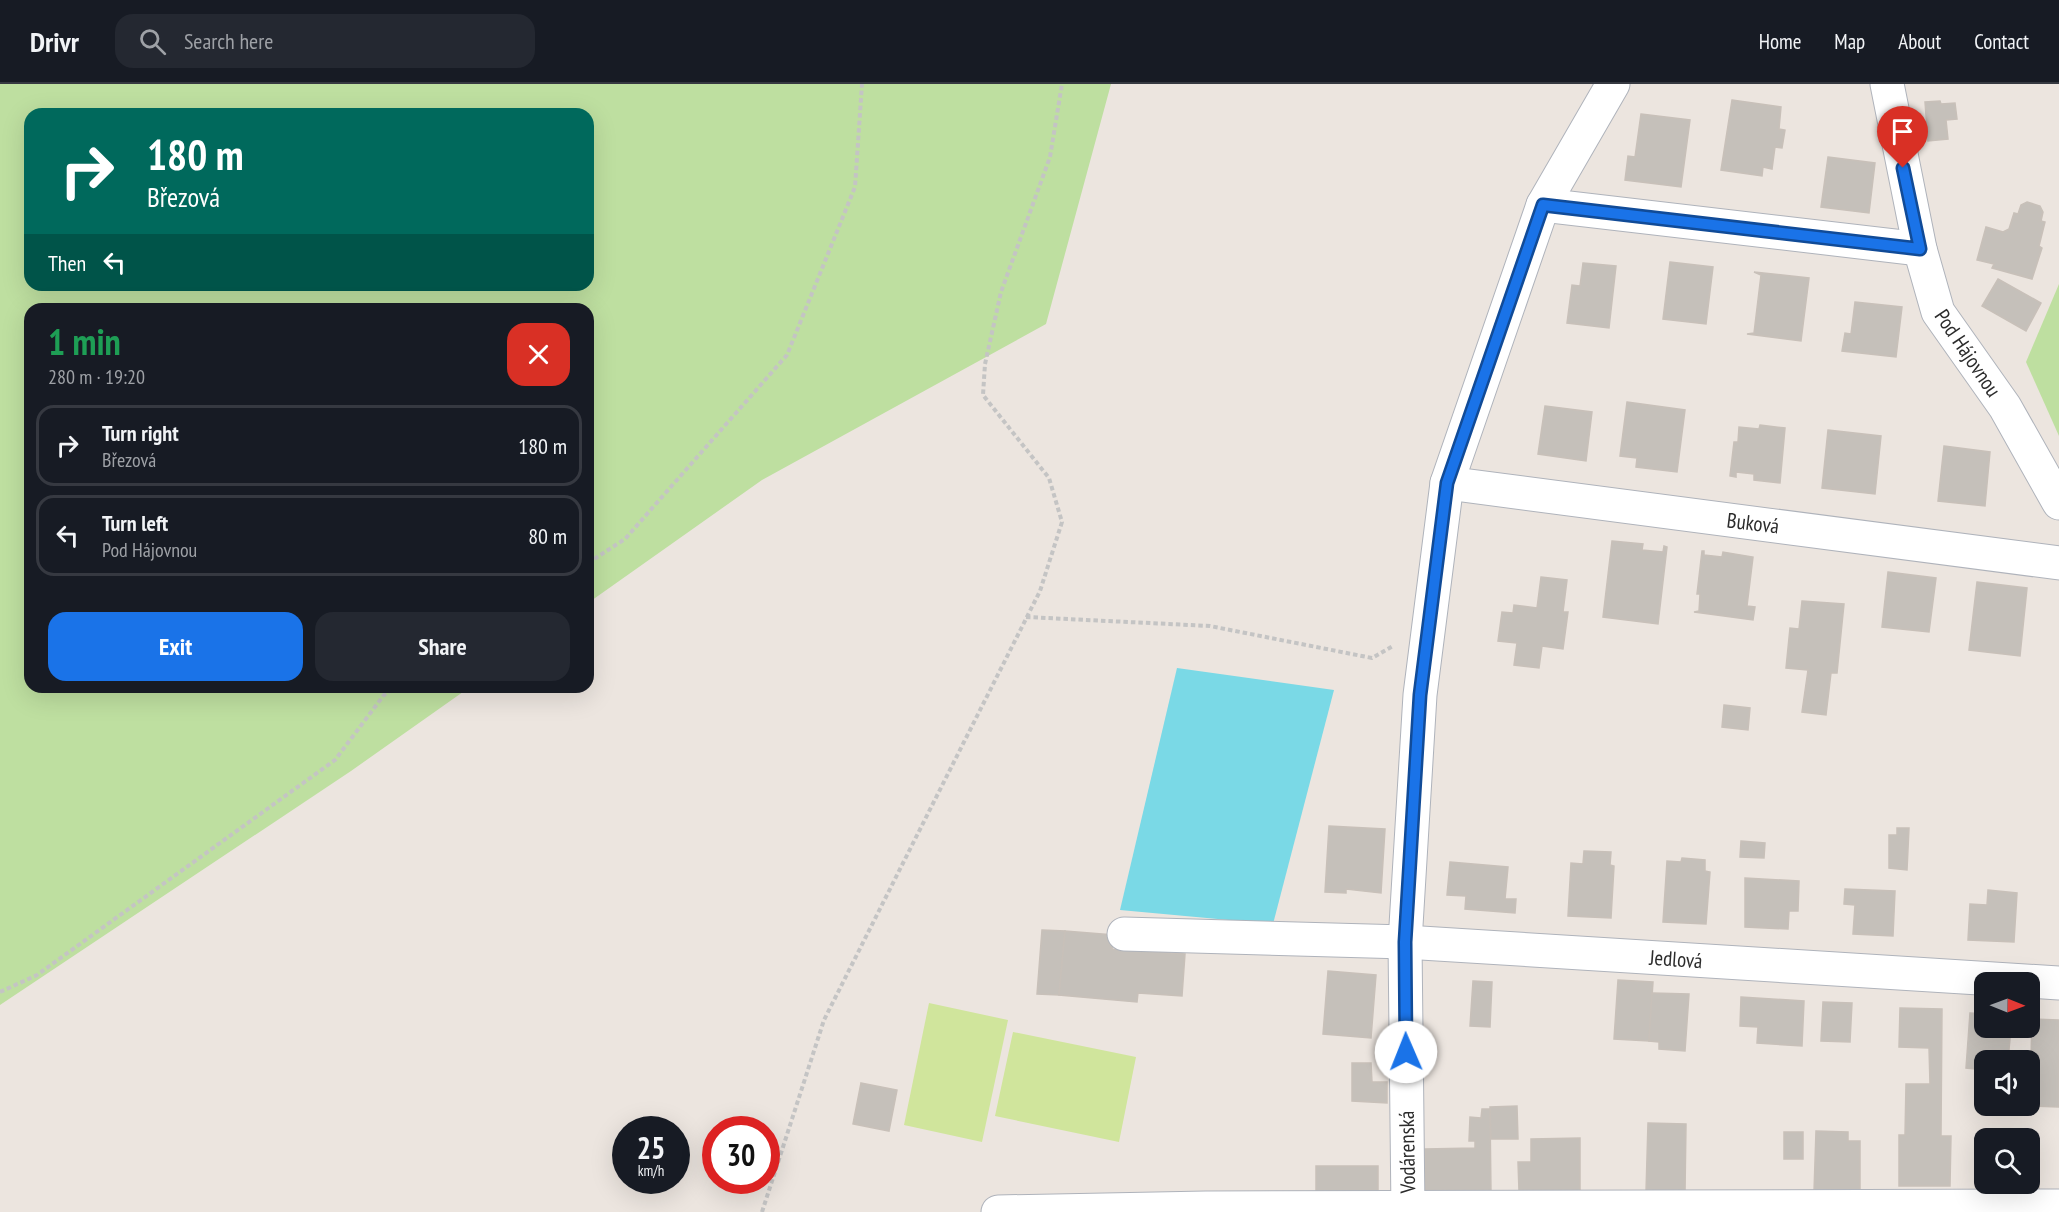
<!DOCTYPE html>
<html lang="en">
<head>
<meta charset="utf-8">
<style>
	:root { --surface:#171b24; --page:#242831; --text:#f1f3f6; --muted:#9ea1a6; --line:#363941; --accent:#1a73e8 }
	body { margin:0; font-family:"PT Sans Narrow",sans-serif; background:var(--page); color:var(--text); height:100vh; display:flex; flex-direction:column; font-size:22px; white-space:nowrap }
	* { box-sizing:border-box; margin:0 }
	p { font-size:20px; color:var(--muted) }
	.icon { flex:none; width:33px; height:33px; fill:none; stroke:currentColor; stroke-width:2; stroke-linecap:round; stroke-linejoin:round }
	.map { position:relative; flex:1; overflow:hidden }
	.sheet { position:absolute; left:24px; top:219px; width:570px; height:390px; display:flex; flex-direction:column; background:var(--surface); border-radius:18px; box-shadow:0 6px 24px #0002 }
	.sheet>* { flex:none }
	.banner { position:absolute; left:24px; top:24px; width:570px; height:183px; border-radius:18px; box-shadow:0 6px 24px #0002; background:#00695c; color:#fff; overflow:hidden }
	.needle { width:39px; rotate:91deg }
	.buttons { position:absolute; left:1974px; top:888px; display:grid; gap:12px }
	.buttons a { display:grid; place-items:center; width:66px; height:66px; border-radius:12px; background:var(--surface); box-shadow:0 6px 24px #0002; font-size:30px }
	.speed { position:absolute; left:612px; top:1032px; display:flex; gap:12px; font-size:30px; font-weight:700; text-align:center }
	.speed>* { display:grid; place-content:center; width:78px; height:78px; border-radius:50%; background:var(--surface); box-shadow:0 6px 24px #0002; line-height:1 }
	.speed small { font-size:15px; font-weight:400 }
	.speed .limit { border:9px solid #d22; background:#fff; color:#111 }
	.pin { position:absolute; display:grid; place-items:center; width:51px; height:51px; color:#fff; margin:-62px -26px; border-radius:50% 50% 50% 0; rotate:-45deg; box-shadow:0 0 6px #0007 }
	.pin .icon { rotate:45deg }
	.me { position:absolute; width:66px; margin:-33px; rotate:359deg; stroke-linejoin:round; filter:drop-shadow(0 0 4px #0008) }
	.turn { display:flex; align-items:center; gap:21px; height:126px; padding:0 24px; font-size:27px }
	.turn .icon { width:78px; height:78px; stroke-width:2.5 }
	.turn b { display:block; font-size:42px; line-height:51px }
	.then { display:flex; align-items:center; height:57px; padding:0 24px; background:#0003; gap:12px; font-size:22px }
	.round { display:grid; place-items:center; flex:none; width:63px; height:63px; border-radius:18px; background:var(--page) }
	.summary { display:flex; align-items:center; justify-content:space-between; height:102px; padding:0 24px }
	h1 { font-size:36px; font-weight:700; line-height:45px; color:#1e9e55 }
	.primary-button { display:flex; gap:12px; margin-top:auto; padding:12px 24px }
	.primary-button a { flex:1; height:69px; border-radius:18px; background:var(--accent); color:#fff; font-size:24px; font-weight:700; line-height:69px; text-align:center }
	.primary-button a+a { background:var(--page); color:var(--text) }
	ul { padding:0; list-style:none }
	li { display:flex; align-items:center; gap:18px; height:81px; margin:0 12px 9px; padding:0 12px; border:3px solid var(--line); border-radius:18px }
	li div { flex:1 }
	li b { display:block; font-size:22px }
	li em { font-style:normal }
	header { display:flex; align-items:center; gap:36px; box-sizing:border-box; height:84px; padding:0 30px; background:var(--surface); border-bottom:2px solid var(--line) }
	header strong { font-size:28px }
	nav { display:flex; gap:33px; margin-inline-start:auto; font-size:21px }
	.search { width:420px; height:54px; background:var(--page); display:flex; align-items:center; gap:15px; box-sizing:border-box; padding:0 21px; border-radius:18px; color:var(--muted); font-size:22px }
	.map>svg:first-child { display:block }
</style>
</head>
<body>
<header>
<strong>Drivr</strong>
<div class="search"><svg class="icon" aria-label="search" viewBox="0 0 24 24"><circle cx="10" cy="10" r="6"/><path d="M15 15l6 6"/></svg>Search here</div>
<nav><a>Home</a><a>Map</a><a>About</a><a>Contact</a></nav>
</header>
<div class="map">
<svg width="2059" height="1128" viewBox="0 0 2059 1128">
	<rect width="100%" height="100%" fill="#ece5df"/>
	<g fill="#bedfa0" fill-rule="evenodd">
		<path d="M0 0H1111L1046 240 762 396 588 519V225H30V603H470L351 687 0 921ZM30 30H588V201H30Z"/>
		<path d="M2059 200V352L2026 278Z"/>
	</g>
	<g fill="#d0e59c">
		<path d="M929 919 1008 936 982 1058 904 1041Z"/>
		<path d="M1013 948 1136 973 1119 1058 995 1032Z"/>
	</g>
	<path fill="#7ad9e6" d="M1177 584 1334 606 1273 840 1120 826Z"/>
	<g fill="#c5c0ba" stroke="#c8c0b9" stroke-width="1.5">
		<path d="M1732 16 1781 23 1779 45 1785 46 1782 64 1775 63 1772 85 1763 83 1762 92 1721 86Z"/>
		<path d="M1940 17 1941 20 1955 19 1957 35 1946 36 1948 55 1928 57 1925 18Z"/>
		<path d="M1641 30 1690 36 1681 103 1625 96 1628 72 1635 73Z"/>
		<path d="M1828 73 1875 79 1869 129 1821 123Z"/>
		<path d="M2027 118 2040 122 2043 128 2041 137 2045 138 2039 162 2042 164 2032 195 1992 184 1994 180 1977 176 1986 143 2003 148 2009 145 2014 129 2018 130 2021 121Z"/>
		<path d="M1670 178 1713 183 1706 240 1663 235Z"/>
		<path d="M1583 179 1616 182 1609 244 1567 239 1572 201 1580 202Z"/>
		<path d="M1754 188 1809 194 1801 257 1747 250 1754 249 1761 191Z"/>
		<path d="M1998 195 2041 219 2026 247 1982 222Z"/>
		<path d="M1855 218 1902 223 1896 273 1842 267 1845 249 1851 250Z"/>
		<path d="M1627 318 1685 326 1677 388 1636 383 1637 374 1620 372Z"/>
		<path d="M1545 322 1592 328 1586 377 1538 370Z"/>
		<path d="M1760 341 1785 344 1780 399 1754 396V390L1736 388V393L1730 392 1734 358H1738L1739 343 1759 345Z"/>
		<path d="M1828 346 1881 352 1875 410 1822 404Z"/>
		<path d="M1944 362 1990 368 1985 422 1938 417Z"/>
		<path d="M1612 457 1643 460 1642 466 1663 468 1664 462 1667 463 1658 540 1603 533Z"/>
		<path d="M1702 467H1704V471L1722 473 1723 468 1753 473 1747 522 1755 523 1753 536 1694 528 1699 527 1700 510H1697Z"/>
		<path d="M1888 488 1936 494 1929 548 1882 543Z"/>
		<path d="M1541 493 1567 496 1563 528H1568L1563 565 1542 562 1539 584 1514 581 1517 559 1498 557 1502 528 1513 529 1514 521 1537 524Z"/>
		<path d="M1977 498 2027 504 2020 572 1969 566Z"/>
		<path d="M1802 517 1844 520 1837 589H1831L1826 631 1802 628 1808 586 1786 584 1790 544 1799 545Z"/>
		<path d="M1724 621 1750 624 1748 646 1722 643Z"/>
		<path d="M1329 742 1385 745 1381 809 1346 805V809L1325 808Z"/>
		<path d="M1897 744H1909L1907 786 1889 784V751H1897Z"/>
		<path d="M1741 757 1765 759 1764 774 1740 773Z"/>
		<path d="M1584 767 1611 768 1610 781 1614 782 1611 834 1568 832 1571 779 1583 780Z"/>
		<path d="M1682 774 1705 776V787L1710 788 1706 840 1663 838 1667 777 1681 778Z"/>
		<path d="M1450 778 1508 783 1505 815H1516L1515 829 1465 825 1466 812 1447 811Z"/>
		<path d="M1745 794 1799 797 1798 827H1789L1788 845 1745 843Z"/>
		<path d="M1845 805 1895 807 1893 852 1853 850 1855 821 1844 820Z"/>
		<path d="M1988 806 2017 809 2014 858 1968 856 1970 820 1987 821Z"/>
		<path d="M1042 846 1065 847 1059 911 1037 910Z"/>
		<path d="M1065 847 1114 851 1112 865 1185 870 1182 912 1138 909 1137 918 1059 911Z"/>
		<path d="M1328 887 1376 891 1371 954 1323 950Z"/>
		<path d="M1618 896 1653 898 1649 957 1614 955Z"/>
		<path d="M1473 897 1492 898 1490 943 1470 942Z"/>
		<path d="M1652 909 1689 910 1685 967 1659 965V958L1649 957Z"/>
		<path d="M1741 913 1804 917 1802 962 1757 959 1758 943 1740 942Z"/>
		<path d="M1823 918 1852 919 1850 958 1821 957Z"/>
		<path d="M1900 924 1942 925 1941 1052H1951L1950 1102H1899V1051H1905L1906 1000H1930L1929 964 1899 963Z"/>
		<path d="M1970 929 1984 930V944H2011L2008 976H1984V986L1966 984Z"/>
		<path d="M2032 935 2059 936V1023L2029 1022 2030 976H2024V974H2031Z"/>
		<path d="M1352 979H1371L1372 998H1387V1019L1352 1017Z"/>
		<path d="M861 999 897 1006 889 1047 853 1040Z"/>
		<path d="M1517 1022 1518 1055H1491L1490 1023Z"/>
		<path d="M1482 1025H1490L1491 1110H1425V1065L1475 1064V1057H1469L1470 1033 1481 1034Z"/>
		<path d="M1648 1039 1686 1040 1685 1109 1646 1108Z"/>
		<path d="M1816 1047 1848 1048V1057H1860V1109L1814 1108Z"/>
		<rect x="1784" y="1048" width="19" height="27"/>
		<path d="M1580 1054V1107H1519L1518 1078H1531V1055Z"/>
		<path d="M2030 1076H2039V1110H1985V1100H2030Z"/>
		<rect x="1316" y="1082" width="62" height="29"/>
	</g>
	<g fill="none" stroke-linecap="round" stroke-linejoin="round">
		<g stroke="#afb3bb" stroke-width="35">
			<g id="minor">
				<path d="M1887 0 1920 165 1938 228 2005 323 2059 419"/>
				<path d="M1543 121 1920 165"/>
				<path d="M1447 399 2059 479"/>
				<path d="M1124 850 1405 858 2059 899"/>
				<path d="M998 1128 1206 1124 2059 1122"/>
				<path d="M1408 1128 1405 858 1420 611 1447 399 1543 121 1613 0"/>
			</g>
		</g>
		<g stroke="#c4c4c4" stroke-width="4" stroke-dasharray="4.5 3" stroke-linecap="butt">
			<path d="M588 479 625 455 787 271 855 103 862 0"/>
			<path d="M1026 533 1210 542 1372 574 1393 562"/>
			<path d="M0 908 37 891 335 676 384 611 397 603"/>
			<path d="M762 1128 824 936 1040 507 1062 438 1049 394 983 311 985 280 1001 208 1050 73 1062 0"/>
		</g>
		<use href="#minor" stroke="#fff" stroke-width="33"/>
	</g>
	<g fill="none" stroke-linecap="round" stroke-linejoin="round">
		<g stroke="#114b97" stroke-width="15">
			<path id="route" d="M1406 968 1405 858 1420 611 1447 399 1543 121 1920 165 1903 84"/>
		</g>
		<use href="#route" stroke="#1a73e8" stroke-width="10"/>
	</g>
	<g text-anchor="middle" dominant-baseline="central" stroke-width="6" stroke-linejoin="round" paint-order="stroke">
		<g font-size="21" fill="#2c2c2c" stroke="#fff">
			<text transform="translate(1968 269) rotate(56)">Pod Hájovnou</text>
			<text transform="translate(1753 439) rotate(7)">Buková</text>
			<text transform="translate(1676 875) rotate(4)">Jedlová</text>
			<text transform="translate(1407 1068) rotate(-91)">Vodárenská</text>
		</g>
	</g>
</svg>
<div class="buttons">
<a><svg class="needle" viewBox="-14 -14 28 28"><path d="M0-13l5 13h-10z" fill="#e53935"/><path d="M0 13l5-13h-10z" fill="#9ea1a6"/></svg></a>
<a><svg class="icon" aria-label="sound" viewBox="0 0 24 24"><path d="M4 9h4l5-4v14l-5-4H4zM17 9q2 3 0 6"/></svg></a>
<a><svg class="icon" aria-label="search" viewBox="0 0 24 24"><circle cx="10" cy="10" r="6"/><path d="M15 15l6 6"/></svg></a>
</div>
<div class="speed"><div>25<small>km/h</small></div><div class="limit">30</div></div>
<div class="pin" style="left:1903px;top:84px;background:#d93025"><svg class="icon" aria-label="arrive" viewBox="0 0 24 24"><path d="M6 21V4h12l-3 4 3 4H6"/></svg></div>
<svg class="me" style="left:1406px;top:968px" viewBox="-20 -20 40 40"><circle r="19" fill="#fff"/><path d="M0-13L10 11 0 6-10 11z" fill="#1a73e8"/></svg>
<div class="banner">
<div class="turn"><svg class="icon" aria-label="right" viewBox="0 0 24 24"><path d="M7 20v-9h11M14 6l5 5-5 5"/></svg><div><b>180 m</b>Březová</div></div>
<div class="then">Then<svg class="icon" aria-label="left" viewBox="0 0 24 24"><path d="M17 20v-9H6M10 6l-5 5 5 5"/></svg></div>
</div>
<section class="sheet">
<div class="summary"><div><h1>1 min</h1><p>280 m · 19:20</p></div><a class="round" style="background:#d93025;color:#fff"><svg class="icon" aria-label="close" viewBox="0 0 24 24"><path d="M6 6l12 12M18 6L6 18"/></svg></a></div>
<ul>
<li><svg class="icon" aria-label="right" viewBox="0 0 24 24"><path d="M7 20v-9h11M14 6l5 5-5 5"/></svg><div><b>Turn right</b><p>Březová</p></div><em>180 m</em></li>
<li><svg class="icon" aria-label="left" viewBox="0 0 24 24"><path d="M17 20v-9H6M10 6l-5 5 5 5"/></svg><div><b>Turn left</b><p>Pod Hájovnou</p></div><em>80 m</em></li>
</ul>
<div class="primary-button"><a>Exit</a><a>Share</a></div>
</section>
</div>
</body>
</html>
